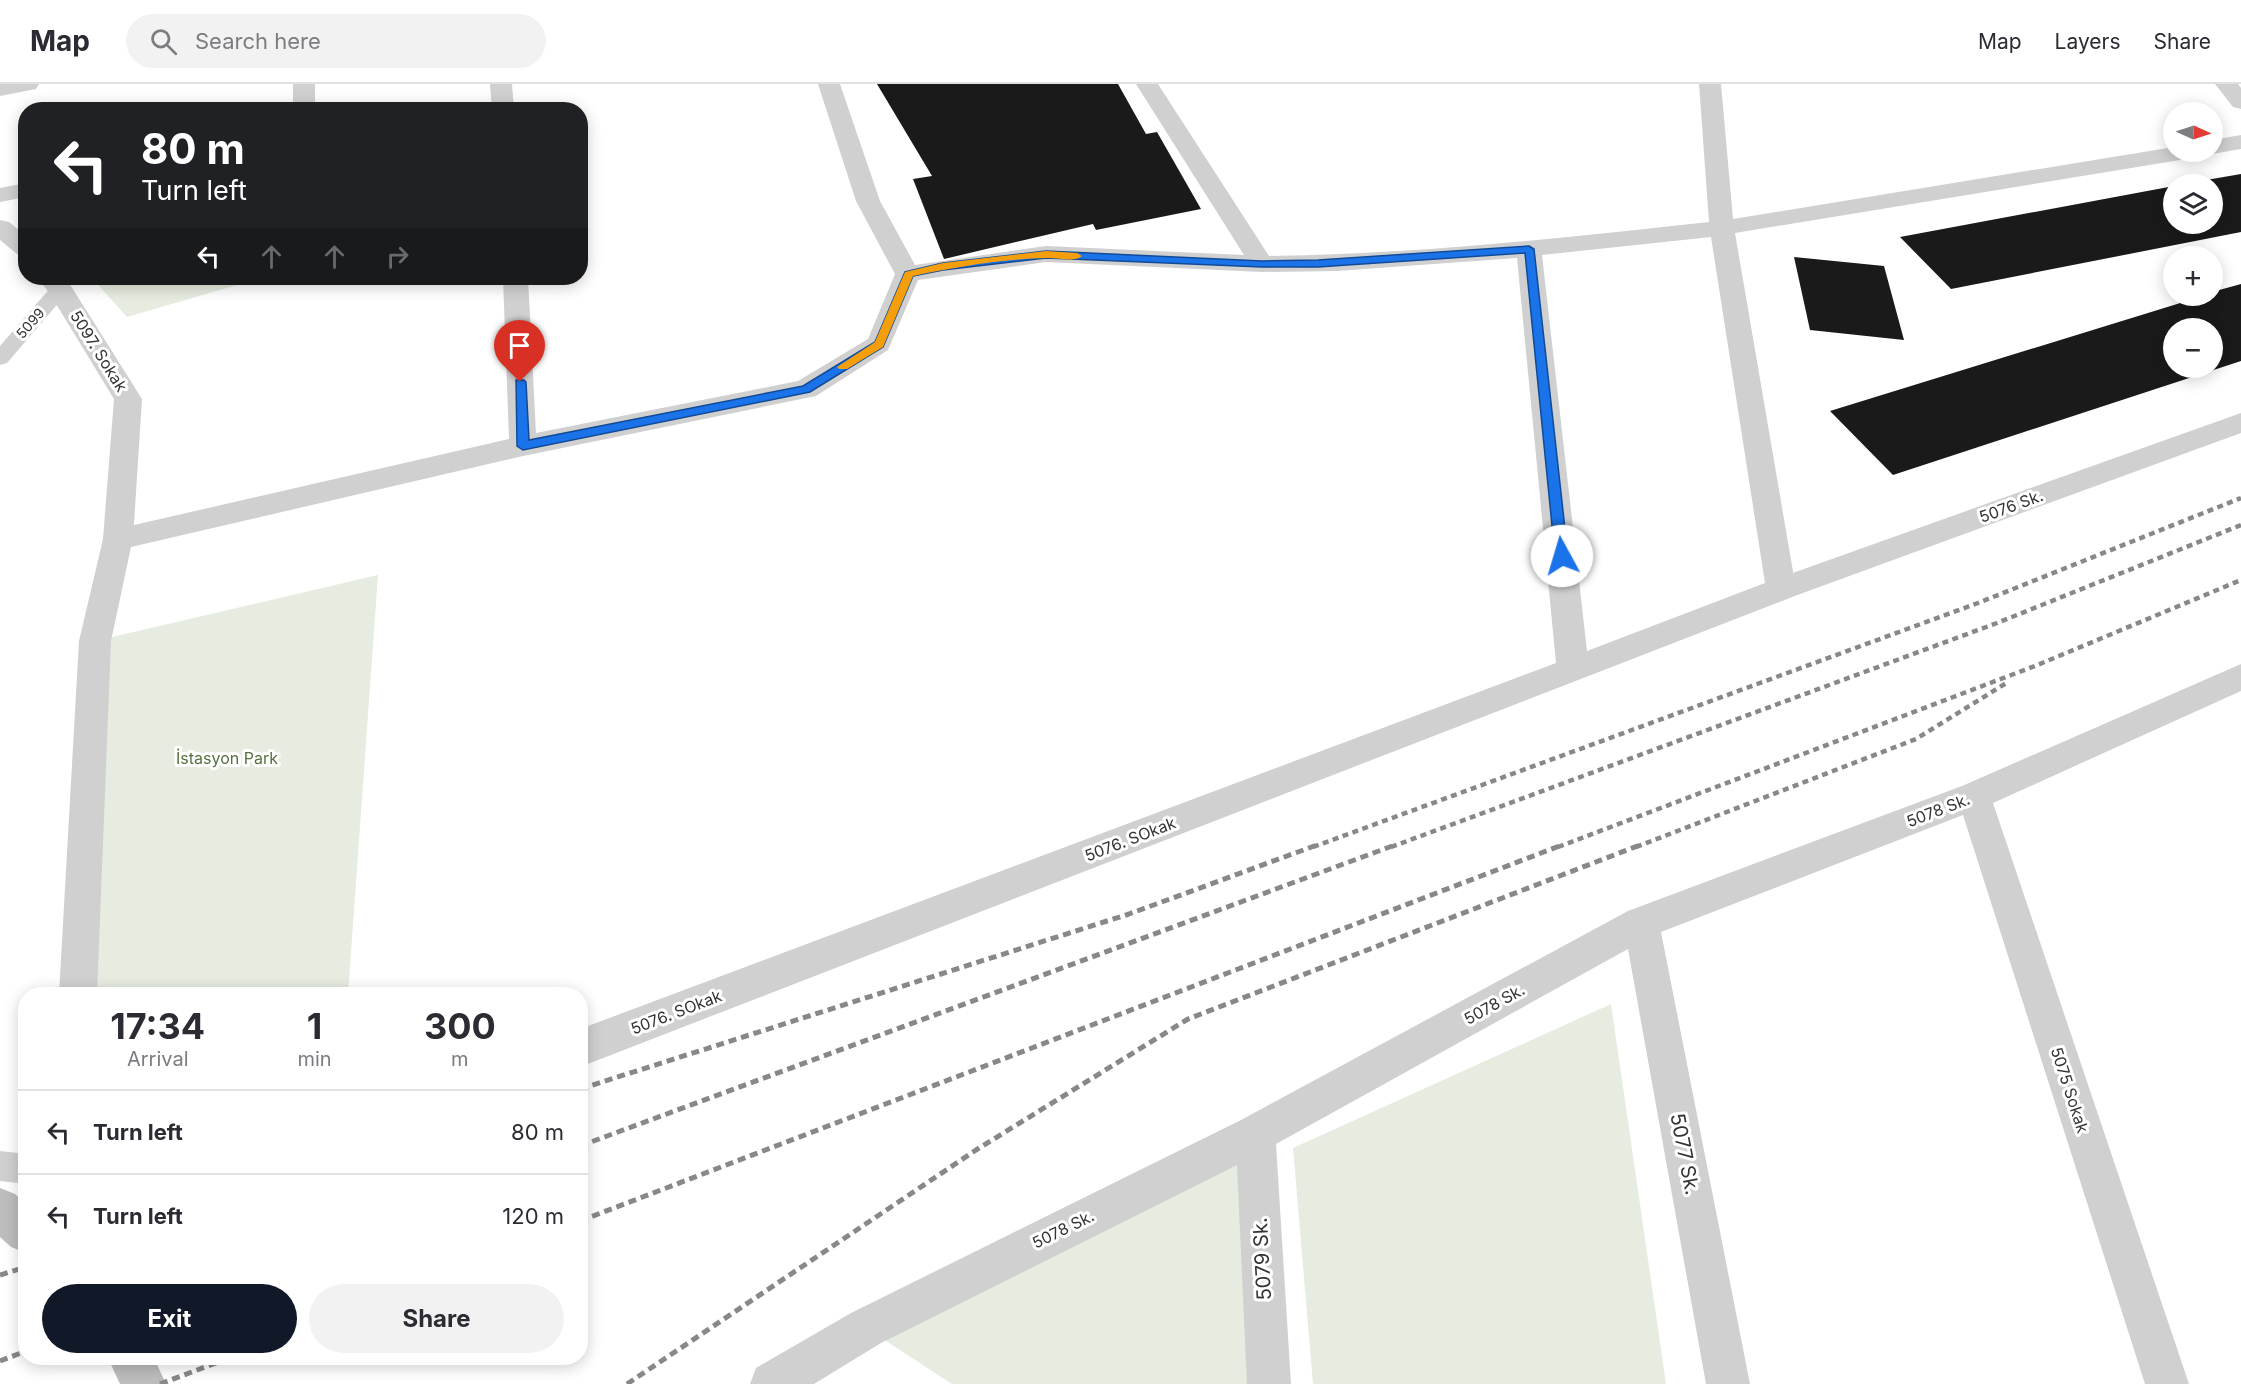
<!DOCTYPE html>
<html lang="en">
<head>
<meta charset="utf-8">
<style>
	:root { --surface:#fff; --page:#f2f2f3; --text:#2b2b33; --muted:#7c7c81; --line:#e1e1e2; --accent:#111827 }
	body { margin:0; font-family:Inter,sans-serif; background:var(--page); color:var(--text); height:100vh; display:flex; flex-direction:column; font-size:22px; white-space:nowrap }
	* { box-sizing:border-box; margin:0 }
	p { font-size:20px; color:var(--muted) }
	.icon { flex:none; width:33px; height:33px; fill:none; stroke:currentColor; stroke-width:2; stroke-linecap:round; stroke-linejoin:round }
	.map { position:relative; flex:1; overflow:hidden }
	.panel { position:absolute; left:18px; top:903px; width:570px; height:378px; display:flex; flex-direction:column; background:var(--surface); border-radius:24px; box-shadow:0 3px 15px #0003 }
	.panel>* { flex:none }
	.guide { position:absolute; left:18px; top:18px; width:570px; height:183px; border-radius:24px; box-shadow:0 3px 15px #0003; background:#202124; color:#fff; overflow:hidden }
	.needle { width:39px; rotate:93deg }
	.fabs { position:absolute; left:2163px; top:18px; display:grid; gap:12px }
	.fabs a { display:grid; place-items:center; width:60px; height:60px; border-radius:50%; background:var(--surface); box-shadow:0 3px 15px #0003; font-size:30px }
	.pin { position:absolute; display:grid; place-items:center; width:51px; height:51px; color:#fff; margin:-62px -26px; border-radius:50% 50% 50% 0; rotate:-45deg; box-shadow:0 0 6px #0007 }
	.pin .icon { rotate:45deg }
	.me { position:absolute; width:66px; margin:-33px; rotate:354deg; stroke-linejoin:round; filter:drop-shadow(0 0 4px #0008) }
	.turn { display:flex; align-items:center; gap:21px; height:126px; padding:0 24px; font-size:27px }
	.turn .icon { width:78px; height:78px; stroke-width:2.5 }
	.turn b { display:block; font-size:42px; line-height:51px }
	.lanes { display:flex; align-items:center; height:57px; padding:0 24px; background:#0003; justify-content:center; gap:30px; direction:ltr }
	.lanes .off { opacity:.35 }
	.eta { display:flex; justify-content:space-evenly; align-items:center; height:102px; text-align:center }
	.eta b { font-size:36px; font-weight:700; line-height:42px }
	.primary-button { display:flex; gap:12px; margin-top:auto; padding:12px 24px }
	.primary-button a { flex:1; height:69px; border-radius:36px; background:var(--accent); color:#fff; font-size:24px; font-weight:700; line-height:69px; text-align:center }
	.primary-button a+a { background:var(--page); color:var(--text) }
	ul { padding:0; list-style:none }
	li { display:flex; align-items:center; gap:18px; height:84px; padding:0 24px; border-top:2px solid var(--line) }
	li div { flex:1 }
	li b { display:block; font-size:22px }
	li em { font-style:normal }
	header { display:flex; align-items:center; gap:36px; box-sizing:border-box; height:84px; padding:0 30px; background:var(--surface); border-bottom:2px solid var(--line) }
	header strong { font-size:28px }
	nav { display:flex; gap:33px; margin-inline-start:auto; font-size:21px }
	.search { width:420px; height:54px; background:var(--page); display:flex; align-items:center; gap:15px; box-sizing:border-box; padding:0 21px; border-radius:33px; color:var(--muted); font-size:22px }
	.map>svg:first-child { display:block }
</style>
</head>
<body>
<header>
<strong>Map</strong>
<div class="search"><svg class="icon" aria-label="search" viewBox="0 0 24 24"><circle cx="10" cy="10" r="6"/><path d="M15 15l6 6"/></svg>Search here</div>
<nav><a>Map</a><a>Layers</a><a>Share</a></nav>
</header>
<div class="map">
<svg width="2241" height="1300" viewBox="0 0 2241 1300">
	<rect width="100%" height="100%" fill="#fff"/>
	<g fill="#e6ecdf">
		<path d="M92 194H261L127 233Z"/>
		<path d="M378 491 348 910H78L95 557Z"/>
		<path d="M1611 920 1666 1300H1313L1293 1064Z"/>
		<path d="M1255 1050 1269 1300H952L866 1244Z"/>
	</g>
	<g fill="#1a1a1a" fill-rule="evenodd">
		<path d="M877 0H1118L1146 50 1157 48 1201 125 1096 146 1093 140 944 175 913 95 932 92Z"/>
		<path d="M2241 90V148L1951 205 1900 153 2174 102V140H2212V100H2183Z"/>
		<path d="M1794 173 1884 182 1904 256 1810 246Z"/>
		<path d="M2241 200V277L1893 391 1830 327 2203 212H2212V208ZM2174 244H2212V284H2174Z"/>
	</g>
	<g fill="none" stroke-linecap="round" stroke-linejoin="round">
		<g fill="#d0d0d0" fill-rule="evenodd">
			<path d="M60 199 67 201 69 205 67 209 7 279 0 281V262L53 201Z"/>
			<path d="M0 1067 26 1070V1100L0 1097Z"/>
		</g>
		<g fill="#d0d0d0" fill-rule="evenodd">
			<path d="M0 0H39L36 5 0 12Z"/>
			<rect x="293" y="0" width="22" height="26"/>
			<path d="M490 0H512L514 26H492Z"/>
			<path d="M818 0H840L880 117 915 181 1046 162 1244 171 1136 0H1158L1269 172C1417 170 1563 154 1709 138L1699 0H1721L1733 135 2174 63V68H2197L2194 73 2186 75 1735 149 1796 505 1792 513 580 983V945L1556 579 1517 174 1337 187 1262 188 1046 178 918 196 888 266 816 312 523 372 131 463 111 557 97 910H59L79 557 103 455 108 447 509 355 503 194H528L536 349 798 297 868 255 895 190 856 117ZM1711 153 1765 499 1587 567 1542 171Z"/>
			<path d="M2215 0H2238L2241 4V25L2233 23Z"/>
			<path d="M2241 51V65L2212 70 2204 68H2212V56Z"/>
			<path d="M26 99V113L0 118V104Z"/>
			<path d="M2241 580V607L1993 719 2189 1300H2145L1963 731 1661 848 1750 1300H1706L1628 865 1276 1060 1291 1300H1247L1237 1081 881 1259 814 1300H750L756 1284 851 1229 1241 1036 1628 827 1962 702Z"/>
		</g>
		<g fill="#d0d0d0" fill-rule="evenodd">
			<path d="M0 136 9 138 26 152V173L17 170 0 156Z"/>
			<path d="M38 194H64L69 199 142 315 133 455 128 463 118 466 108 463 103 455 114 315 50 210Z"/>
			<path d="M2241 329V349L1792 513 1781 517 1770 513 1766 505 1770 497Z"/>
		</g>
		<g fill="#bdbdbd" fill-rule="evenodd">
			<path d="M0 1104 15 1110 26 1120V1169L11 1163 0 1153Z"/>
			<path d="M108 1274H154L166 1300H120Z"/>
		</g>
		<g stroke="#888" stroke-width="4.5" stroke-dasharray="6 4.5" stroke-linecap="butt">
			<path d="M1313 763 1978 519 2241 414"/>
			<path d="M1391 763 1997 539 2241 441"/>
			<path d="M1558 763 2035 582 2241 496"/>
			<path d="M1636 763 1916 655 2008 598"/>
		</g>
		<g stroke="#888" stroke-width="5" stroke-dasharray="8 5" stroke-linecap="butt">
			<path d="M580 1005 1129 830 1317 761"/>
			<path d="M580 1062 1395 761"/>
			<path d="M580 1137 1562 761"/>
			<path d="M0 1191 26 1183"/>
			<path d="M0 1277 26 1267"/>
			<path d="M160 1300 229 1274"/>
			<path d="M627 1300 976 1066 1188 935 1640 761"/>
		</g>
	</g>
	<path fill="#1a73e8" stroke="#114b97" stroke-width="1.5" d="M1529 162 1534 165 1568 472 1562 477 1555 472 1525 169 1318 183H1262L1046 174 943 186 913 192 883 263 810 308 523 366 517 362 516 296H524L526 298 529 356 803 302 875 258 905 188 943 179 1046 167 1262 177 1318 176Z"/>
	<path fill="#f59e0b" d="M1046 167 1077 169 1082 172C1074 179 1057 173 1046 174 1002 175 956 183 913 192L883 263 847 285H839L837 283 875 258 905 188 943 179Z"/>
	<g text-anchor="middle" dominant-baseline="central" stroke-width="6" stroke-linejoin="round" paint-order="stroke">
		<g font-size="14" fill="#333" stroke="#fff">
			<text transform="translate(30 239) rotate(-49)">5099</text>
		</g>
		<g font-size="16" fill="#333" stroke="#fff">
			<text transform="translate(99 267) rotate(58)">5097. Sokak</text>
			<text transform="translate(2011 422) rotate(-20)">5076 Sk.</text>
			<text transform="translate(1938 726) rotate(-21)">5078 Sk.</text>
			<text transform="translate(1130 755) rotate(-21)">5076. SOkak</text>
			<text transform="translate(1494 920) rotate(-29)">5078 Sk.</text>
			<text transform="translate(676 928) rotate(-21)">5076. SOkak</text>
			<text transform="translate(2070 1006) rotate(72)">5075 Sokak</text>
			<text transform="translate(1063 1145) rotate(-26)">5078 Sk.</text>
		</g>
		<g font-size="16" fill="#56703f" stroke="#fff">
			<text x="227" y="674">İstasyon Park</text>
		</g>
		<g font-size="20" fill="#333" stroke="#fff">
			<text transform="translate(1685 1070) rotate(79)">5077 Sk.</text>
			<text transform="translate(1262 1175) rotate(-93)">5079 Sk.</text>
		</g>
	</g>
</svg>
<div class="fabs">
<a><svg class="needle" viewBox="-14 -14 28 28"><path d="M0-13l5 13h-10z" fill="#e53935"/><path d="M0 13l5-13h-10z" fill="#7c7c81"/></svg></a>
<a><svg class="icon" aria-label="layers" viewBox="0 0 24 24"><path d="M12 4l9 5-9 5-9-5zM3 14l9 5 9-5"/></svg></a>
<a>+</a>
<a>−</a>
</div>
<div class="pin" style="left:520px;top:298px;background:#d93025"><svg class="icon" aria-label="arrive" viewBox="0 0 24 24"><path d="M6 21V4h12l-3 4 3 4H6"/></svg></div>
<svg class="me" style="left:1562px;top:472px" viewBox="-20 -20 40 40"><circle r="19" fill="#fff"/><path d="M0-13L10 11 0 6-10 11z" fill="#1a73e8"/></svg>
<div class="guide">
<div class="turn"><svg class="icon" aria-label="left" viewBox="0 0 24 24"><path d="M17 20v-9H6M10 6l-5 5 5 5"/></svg><div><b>80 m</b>Turn left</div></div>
<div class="lanes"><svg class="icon" aria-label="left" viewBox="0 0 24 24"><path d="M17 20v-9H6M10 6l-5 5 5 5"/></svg><svg class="icon off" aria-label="ahead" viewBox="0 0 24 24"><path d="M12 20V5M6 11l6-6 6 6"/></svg><svg class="icon off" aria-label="ahead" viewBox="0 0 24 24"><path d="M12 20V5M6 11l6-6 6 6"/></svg><svg class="icon off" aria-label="right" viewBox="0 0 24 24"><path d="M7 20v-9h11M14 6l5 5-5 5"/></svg></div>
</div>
<section class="panel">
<div class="eta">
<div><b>17:34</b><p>Arrival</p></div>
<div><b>1</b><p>min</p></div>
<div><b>300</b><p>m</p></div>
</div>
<ul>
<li><svg class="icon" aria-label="left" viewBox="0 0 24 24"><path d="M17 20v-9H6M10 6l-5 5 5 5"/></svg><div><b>Turn left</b></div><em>80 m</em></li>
<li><svg class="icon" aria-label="left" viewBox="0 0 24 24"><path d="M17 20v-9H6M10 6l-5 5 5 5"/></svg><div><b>Turn left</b></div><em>120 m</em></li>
</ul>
<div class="primary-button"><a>Exit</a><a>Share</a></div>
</section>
</div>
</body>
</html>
